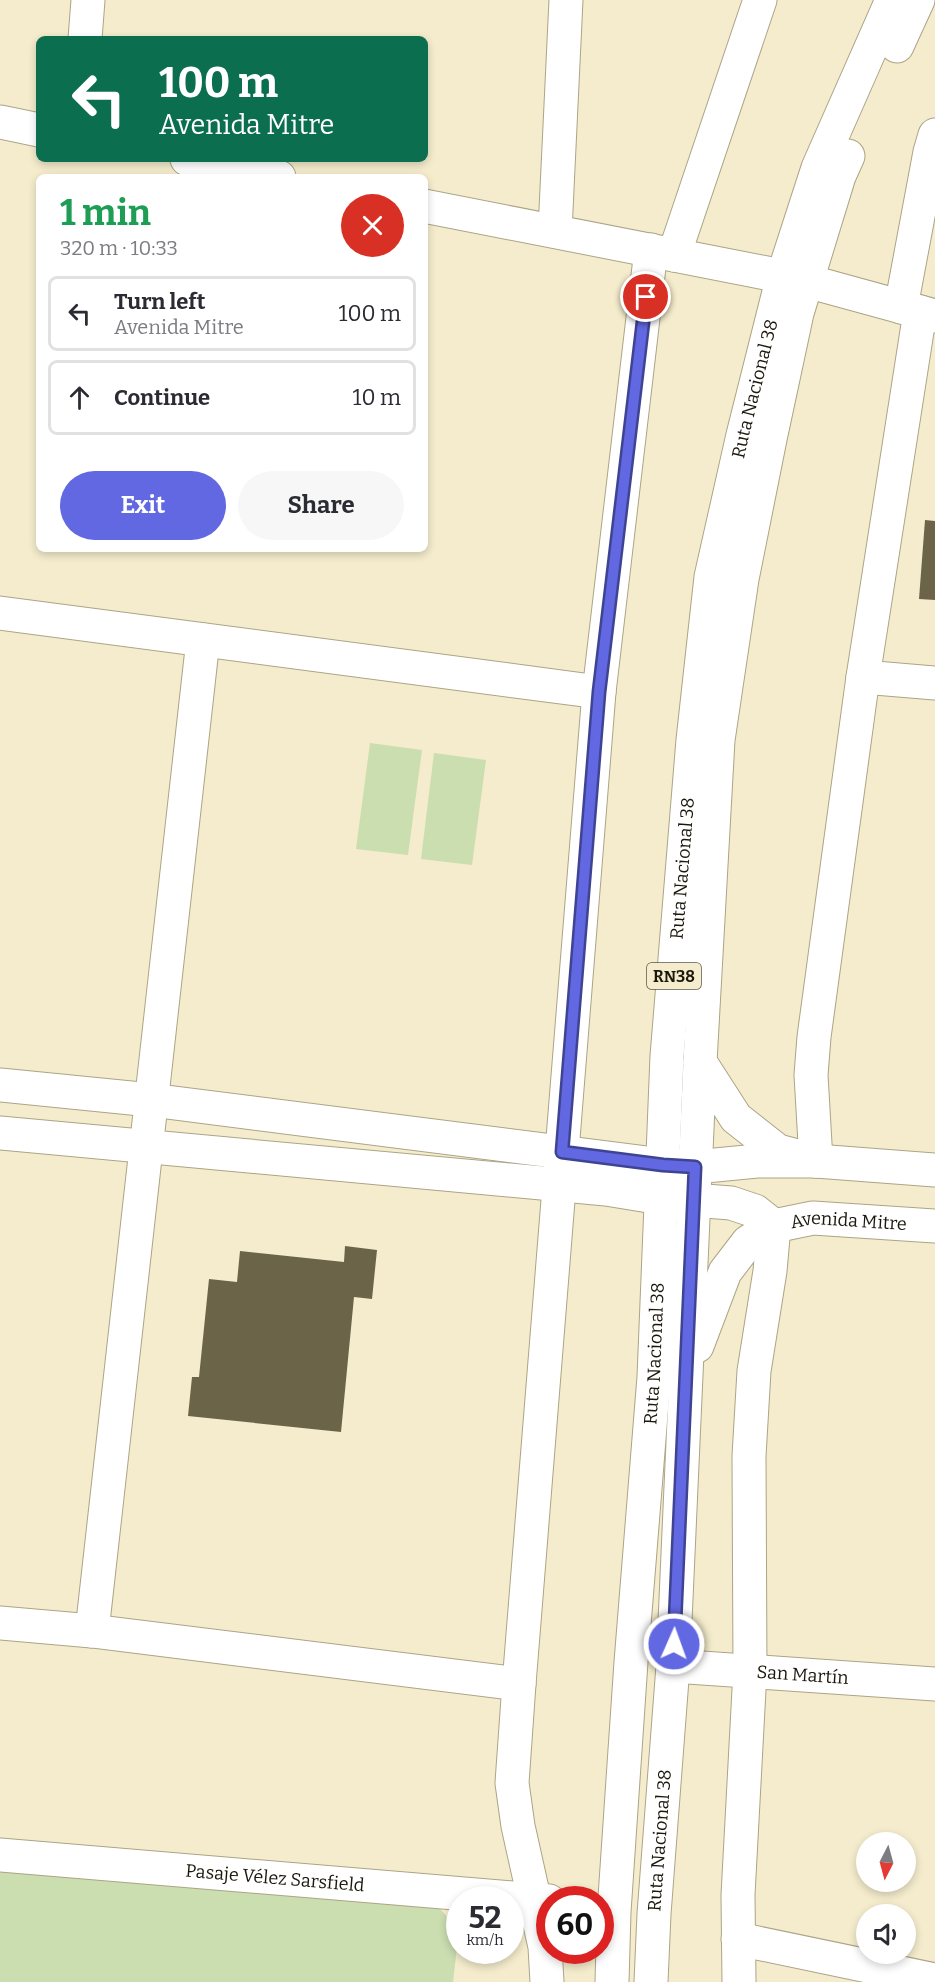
<!DOCTYPE html>
<html lang="en">
<head>
<meta charset="utf-8">
<style>
	:root { --surface:#fff; --page:#f7f7f7; --text:#2b2b33; --muted:#7c7c81; --line:#e1e1e2; --accent:#6168e1 }
	body { margin:0; font-family:Bitter,serif; background:var(--page); color:var(--text); height:100vh; display:flex; flex-direction:column; font-size:22px; white-space:nowrap }
	* { box-sizing:border-box; margin:0 }
	p { font-size:20px; color:var(--muted) }
	.icon { flex:none; width:33px; height:33px; fill:none; stroke:currentColor; stroke-width:2; stroke-linecap:round; stroke-linejoin:round }
	.map { position:relative; flex:1; overflow:hidden }
	.side { position:absolute; left:36px; top:174px; width:392px; height:378px; display:flex; flex-direction:column; background:var(--surface); border-radius:9px; box-shadow:0 3px 9px #0003 }
	.side>* { flex:none }
	.guide { position:absolute; left:36px; top:36px; width:392px; height:126px; border-radius:9px; box-shadow:0 3px 9px #0003; background:#0b6e4f; color:#fff; overflow:hidden }
	.needle { width:39px; rotate:186deg }
	.controls { position:absolute; left:856px; top:1832px; display:grid; gap:12px }
	.controls a { display:grid; place-items:center; width:60px; height:60px; border-radius:50%; background:var(--surface); box-shadow:0 3px 9px #0003; font-size:30px }
	.speed { position:absolute; left:446px; top:1886px; display:flex; gap:12px; font-size:30px; font-weight:700; text-align:center }
	.speed>* { display:grid; place-content:center; width:78px; height:78px; border-radius:50%; background:var(--surface); box-shadow:0 3px 9px #0003; line-height:1 }
	.speed small { font-size:15px; font-weight:400 }
	.speed .limit { border:9px solid #d22; background:#fff; color:#111 }
	.pin { position:absolute; display:grid; place-items:center; width:51px; height:51px; color:#fff; margin:-26px; border:3px solid #fff; border-radius:50%; box-shadow:0 2px 6px #0007 }
	.me { position:absolute; width:66px; margin:-33px; rotate:2deg; stroke-linejoin:round; filter:drop-shadow(0 0 4px #0008) }
	.turn { display:flex; align-items:center; gap:21px; height:126px; padding:0 24px; font-size:27px }
	.turn .icon { width:78px; height:78px; stroke-width:2.5 }
	.turn b { display:block; font-size:42px; line-height:51px }
	.round { display:grid; place-items:center; flex:none; width:63px; height:63px; border-radius:32px; background:var(--page) }
	.headline { display:flex; align-items:center; justify-content:space-between; height:102px; padding:0 24px }
	h1 { font-size:36px; font-weight:700; line-height:45px; color:#1e9e55 }
	.primary-button { display:flex; gap:12px; margin-top:auto; padding:12px 24px }
	.primary-button a { flex:1; height:69px; border-radius:36px; background:var(--accent); color:#fff; font-size:24px; font-weight:700; line-height:69px; text-align:center }
	.primary-button a+a { background:var(--page); color:var(--text) }
	ul { padding:0; list-style:none }
	li { display:flex; align-items:center; gap:18px; height:75px; margin:0 12px 9px; padding:0 12px; border:3px solid var(--line); border-radius:9px }
	li div { flex:1 }
	li b { display:block; font-size:22px }
	li em { font-style:normal }
	.map>svg:first-child { display:block }
</style>
</head>
<body>
<div class="map">
<svg width="935" height="1982" viewBox="0 0 935 1982">
	<rect width="100%" height="100%" fill="#f4eccc"/>
	<g fill="#cbdeb0">
		<path d="M370 743 422 750 408 855 356 849Z"/>
		<path d="M434 753 486 760 472 865 421 859Z"/>
		<path d="M0 1872 433 1901 459 1930 453 1982H0Z"/>
	</g>
	<g fill="#6b6448">
		<path d="M925 520 935 521V600L919 599Z"/>
		<path d="M345 1246 377 1250 372 1299 354 1297 341 1432 188 1416 192 1377H199L209 1279 237 1282 240 1251 344 1262Z"/>
	</g>
	<g fill="none" stroke-linecap="round" stroke-linejoin="round">
		<g stroke="#aca486" stroke-width="35">
			<g id="minor">
				<path d="M85 39 88 0"/>
				<path d="M0 122 39 130"/>
				<path d="M187 159 279 177"/>
				<path d="M424 206 807 281 935 316"/>
				<path d="M555 231 566 0"/>
				<path d="M674 255 760 0"/>
				<path d="M901 307 930 152 935 135"/>
				<path d="M0 613 599 692"/>
				<path d="M863 677 935 683"/>
				<path d="M0 1085 151 1100 663 1165"/>
				<path d="M0 1133 606 1189 661 1198"/>
				<path d="M816 1161 811 1075 814 1037 863 677 920 312"/>
				<path d="M0 1623 92 1631 519 1684"/>
				<path d="M92 1631 203 640"/>
				<path id="s1" d="M673 1666 935 1684"/>
				<path id="s2" d="M0 1855 549 1901"/>
				<path d="M738 1939 935 1980"/>
				<path d="M547 1982 545 1947 518 1826 512 1783 519 1684 599 692 651 250"/>
				<path d="M739 1982 738 1895 750 1671 749 1456 754 1371 770 1271 774 1226"/>
			</g>
		</g>
		<g stroke="#aca486" stroke-width="35">
			<g id="secondary">
				<path d="M667 1165 695 1167 757 1161H816L935 1170"/>
				<path id="s3" d="M666 1198 731 1203 755 1211 774 1226 813 1218 935 1226"/>
			</g>
		</g>
		<g stroke="#aca486" stroke-width="35">
			<g id="primary">
				<path d="M897 46 918 0"/>
				<path d="M700 1062 736 1118 778 1151 816 1161"/>
				<path d="M697 1346 725 1272 748 1242 774 1226"/>
				<path id="s4" d="M612 1982 614 1912 631 1662 654 1377 667 1056 693 740 711 577 743 435 783 276 818 168 892 0"/>
				<path id="s5" d="M651 1982 654 1914 673 1666 700 1062 718 740 742 579 770 439 797 313 839 176 848 156"/>
			</g>
		</g>
		<use href="#minor" stroke="#fff" stroke-width="33"/>
		<use href="#secondary" stroke="#fff" stroke-width="33"/>
		<use href="#primary" stroke="#fff" stroke-width="33"/>
	</g>
	<g fill="none" stroke-linecap="round" stroke-linejoin="round">
		<g stroke="#3f4492" stroke-width="15">
			<path id="route" d="M646 297 599 692 562 1152 663 1165 695 1167 674 1644"/>
		</g>
		<use href="#route" stroke="#6168e1" stroke-width="10"/>
	</g>
	<g text-anchor="middle" dominant-baseline="central" stroke-width="6" stroke-linejoin="round" paint-order="stroke">
		<rect fill="#f4eccc" stroke="#5b5746" stroke-width="1.5" x="647" y="963" width="54" height="26" rx="4.5"/>
		<g font-size="16" font-weight="bold" fill="#1a170c">
			<text x="674" y="976">RN38</text>
		</g>
		<g font-size="18" fill="#1a170c" stroke="#f4eccc">
			<text stroke="none"><textPath href="#s4" startOffset="1602">Ruta Nacional 38</textPath></text>
			<text stroke="none"><textPath href="#s4" startOffset="1116">Ruta Nacional 38</textPath></text>
			<text stroke="none"><textPath href="#s3" startOffset="190">Avenida Mitre</textPath></text>
			<text stroke="none"><textPath href="#s4" startOffset="630">Ruta Nacional 38</textPath></text>
			<text stroke="none"><textPath href="#s1" startOffset="130">San Martín</textPath></text>
			<text stroke="none"><textPath href="#s5" startOffset="142">Ruta Nacional 38</textPath></text>
			<text stroke="none"><textPath href="#s2" startOffset="276">Pasaje Vélez Sarsfield</textPath></text>
		</g>
	</g>
</svg>
<div class="controls">
<a><svg class="needle" viewBox="-14 -14 28 28"><path d="M0-13l5 13h-10z" fill="#e53935"/><path d="M0 13l5-13h-10z" fill="#7c7c81"/></svg></a>
<a><svg class="icon" aria-label="sound" viewBox="0 0 24 24"><path d="M4 9h4l5-4v14l-5-4H4zM17 9q2 3 0 6"/></svg></a>
</div>
<div class="speed"><div>52<small>km/h</small></div><div class="limit">60</div></div>
<div class="pin" style="left:646px;top:297px;background:#d93025"><svg class="icon" aria-label="arrive" viewBox="0 0 24 24"><path d="M6 21V4h12l-3 4 3 4H6"/></svg></div>
<svg class="me" style="left:674px;top:1644px" viewBox="-20 -20 40 40"><circle r="17" fill="#6168e1" stroke="#fff" stroke-width="3"/><path d="M0-11L8 9 0 5-8 9z" fill="#fff"/></svg>
<div class="guide">
<div class="turn"><svg class="icon" aria-label="left" viewBox="0 0 24 24"><path d="M17 20v-9H6M10 6l-5 5 5 5"/></svg><div><b>100 m</b>Avenida Mitre</div></div>
</div>
<section class="side">
<div class="headline"><div><h1>1 min</h1><p>320 m · 10:33</p></div><a class="round" style="background:#d93025;color:#fff"><svg class="icon" aria-label="close" viewBox="0 0 24 24"><path d="M6 6l12 12M18 6L6 18"/></svg></a></div>
<ul>
<li><svg class="icon" aria-label="left" viewBox="0 0 24 24"><path d="M17 20v-9H6M10 6l-5 5 5 5"/></svg><div><b>Turn left</b><p>Avenida Mitre</p></div><em>100 m</em></li>
<li><svg class="icon" aria-label="ahead" viewBox="0 0 24 24"><path d="M12 20V5M6 11l6-6 6 6"/></svg><div><b>Continue</b></div><em>10 m</em></li>
</ul>
<div class="primary-button"><a>Exit</a><a>Share</a></div>
</section>
</div>
</body>
</html>
